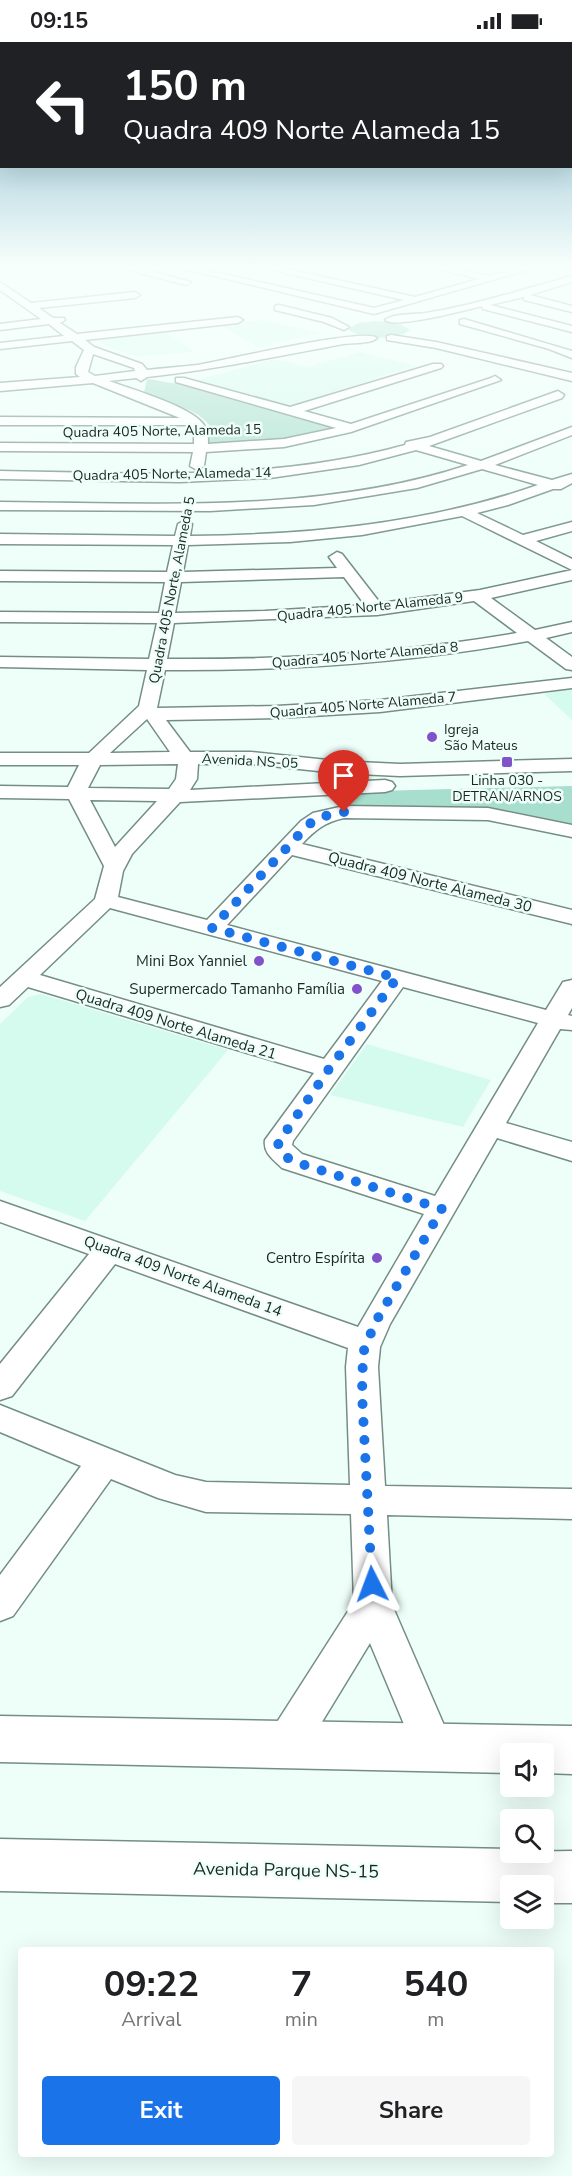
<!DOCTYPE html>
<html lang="en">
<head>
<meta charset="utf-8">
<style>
	:root { --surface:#fff; --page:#f6f6f6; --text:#202124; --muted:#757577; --accent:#1a73e8 }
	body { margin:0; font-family:"Nunito Sans",sans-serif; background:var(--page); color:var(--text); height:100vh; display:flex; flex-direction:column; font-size:22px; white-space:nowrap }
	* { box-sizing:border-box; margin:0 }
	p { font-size:20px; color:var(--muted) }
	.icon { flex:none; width:33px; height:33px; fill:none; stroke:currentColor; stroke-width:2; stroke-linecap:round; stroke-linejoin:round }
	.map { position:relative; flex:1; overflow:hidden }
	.details { position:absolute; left:18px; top:1905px; width:536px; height:210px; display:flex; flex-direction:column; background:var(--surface); border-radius:6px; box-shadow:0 6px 24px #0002 }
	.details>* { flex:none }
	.guide { position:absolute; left:0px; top:0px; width:573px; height:126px; box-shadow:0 6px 24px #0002; background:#202124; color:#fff; overflow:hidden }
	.tools { position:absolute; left:500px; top:1701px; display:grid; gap:12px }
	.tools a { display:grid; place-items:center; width:54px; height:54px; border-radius:6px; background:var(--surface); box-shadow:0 6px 24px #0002; font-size:30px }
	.pin { position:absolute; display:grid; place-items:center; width:51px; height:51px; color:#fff; margin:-62px -26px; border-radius:50% 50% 50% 0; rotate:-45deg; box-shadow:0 0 6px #0007 }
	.pin .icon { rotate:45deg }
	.me { position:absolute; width:66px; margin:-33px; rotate:357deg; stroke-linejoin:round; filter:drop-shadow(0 0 4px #0008) }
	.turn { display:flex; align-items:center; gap:21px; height:126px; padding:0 24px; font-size:27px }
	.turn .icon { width:78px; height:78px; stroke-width:2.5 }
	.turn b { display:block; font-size:42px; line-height:51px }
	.eta { display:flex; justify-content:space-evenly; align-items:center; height:102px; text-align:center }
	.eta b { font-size:36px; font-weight:700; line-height:42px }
	.button { display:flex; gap:12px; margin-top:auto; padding:12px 24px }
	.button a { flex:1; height:69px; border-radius:6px; background:var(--accent); color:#fff; font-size:24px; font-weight:700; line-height:69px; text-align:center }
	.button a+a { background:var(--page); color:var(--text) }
	.status { display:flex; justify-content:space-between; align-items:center; height:42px; padding:0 30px; background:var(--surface); direction:ltr }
	.status svg { height:16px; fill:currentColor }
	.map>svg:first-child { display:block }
</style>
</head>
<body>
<div class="status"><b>09:15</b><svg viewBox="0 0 49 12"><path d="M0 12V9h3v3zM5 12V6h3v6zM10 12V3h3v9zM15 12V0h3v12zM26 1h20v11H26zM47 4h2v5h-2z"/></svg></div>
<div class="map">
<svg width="572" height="2134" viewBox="0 0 572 2134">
	<rect width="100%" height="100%" fill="#eefff9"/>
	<g fill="#d5fbee">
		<path d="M263 278 321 291 258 305 217 281 228 282Z"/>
		<path d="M161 287 195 310 136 314 106 304 93 294Z"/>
		<path d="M360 310 416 324 289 364 197 338 275 317 308 325Z"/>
		<path d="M572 646V678L544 652Z"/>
		<path d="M41 952 228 1008 85 1179 0 1149V982L28 955Z"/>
		<path d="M367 1002 491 1038 463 1085 330 1053Z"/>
	</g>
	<g fill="#a8decd">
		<path d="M378 279 400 282 410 288C397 299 360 298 348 287L358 281Z"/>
		<path d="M147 337C160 338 170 342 183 342L339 386 303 396 209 403 207 389 211 386C202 371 186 367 170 361L165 362 144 351Z"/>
		<path d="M572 744V784L340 765 337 750Z"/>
	</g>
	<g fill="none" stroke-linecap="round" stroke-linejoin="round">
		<g stroke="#748e86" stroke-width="3">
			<g id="minor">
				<path d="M105 222H122L191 240 186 243Z"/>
				<path d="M163 222H180L374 266 404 258 250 223 263 222 415 255 479 237 416 222H434L490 234 526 224 531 227 374 272Z"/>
				<path d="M572 234V240L530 253 572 264V270L524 258V255L490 263 572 284V290L483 267 482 264C465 268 396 287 385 278 394 271 413 273 426 271 475 263 524 247 572 234Z"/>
				<path d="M0 240 31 261 135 250 140 253 135 256 39 266 53 276H64L65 278 60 281 77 292 238 275 243 278 238 281 85 298 94 305 142 322 147 328C164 326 181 325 197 323 223 319 364 285 377 296 369 303 349 300 338 303 274 315 211 328 147 335L141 339 136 336 109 339C131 347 193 365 204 383 208 389 208 395 208 402L284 397 336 386 176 340V336H184L290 365 433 322H441L443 324 441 326 304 369 351 382 491 336 495 334 501 338 351 390 284 405 206 410 204 424 197 428 190 424 193 410 0 409V401L194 402V387L191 383H0V375L180 376 93 341 0 349V341L80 335 76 332V325L84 308 72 299 0 307V301L64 294 49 282 0 288V282L41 277 0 248ZM93 312 134 326 135 329 95 334 88 330Z"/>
				<path d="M279 263 332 276 349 285 344 288 324 280 275 268V264Z"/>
				<path d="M464 277 572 309V316L549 307 460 282V278Z"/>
				<path d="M391 293 436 300 572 331V339L436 306 387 298V294Z"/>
				<path d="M558 349 564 353 562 356 429 404 481 419 572 385V393L495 423 552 438 572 432V441L561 447H553L508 463 477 471 523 493 572 480V489L536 499 572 517V528L462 474 362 493 290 500 188 503 183 530 337 526 329 515 337 510 342 512 380 561 480 548 572 528V538L491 556 535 588 572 580V590L546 596 572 615V628L566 627 528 599C408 621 287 629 165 628L157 666 277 664 380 658 572 636V646L380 670 277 676 166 678 190 710H251L337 719 400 722 572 717V729L400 734 337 731 251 722H198L197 737 190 748 385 738 392 740 395 744 392 748 385 750 180 760 132 812 123 829 118 855 207 878 301 779 313 771 344 764 488 766 572 783V795L488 778 344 776C325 780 315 788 302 802L572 868V882L292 813 227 883 546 968 563 940 572 938V966L568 973 572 974V988L560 987 506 1081 572 1100V1119L497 1096 390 1282 380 1305 378 1325 385 1444 572 1447V1477L387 1473 392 1563 453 1704 447 1718 433 1723 419 1718 370 1601 300 1716 286 1721 272 1716 266 1702 272 1688 354 1560 351 1472 206 1470 158 1456 111 1437 13 1574 0 1579V1533L81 1424 0 1390V1363L175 1433 206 1440 350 1443 346 1325 348 1306 115 1222 12 1354 0 1358V1322L89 1212 0 1180V1159L358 1285 424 1172 282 1126C273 1117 263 1111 265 1098L314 1031 28 945 9 963 0 965V945L95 857 104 824 69 757 0 756V744L68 745 79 723H0V711H89L139 664 147 628 0 625V615L149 617 157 581 0 580V570L159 571 165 540 0 539V529L167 530 173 503 0 502V492L175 494 178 482 185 478 192 482 190 494C308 493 426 482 538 443L482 427 417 446 314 463 210 469 0 468V460C155 461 318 472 468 423L416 408 359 423 270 436 180 440 0 437V429C136 431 272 440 405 403L406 400 430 395ZM344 535 365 563 265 569 175 571 181 540ZM474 559 517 591C401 611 284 618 167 617L174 581 377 573ZM147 677 170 710 110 711ZM178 722 176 737 169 747 88 746 100 723ZM90 758 157 759 115 805ZM110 866 382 939 324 1017 40 933ZM403 945 538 981 435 1154 302 1112 292 1103 293 1099Z"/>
			</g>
		</g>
		<g stroke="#748e86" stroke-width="3">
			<g id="major">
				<path d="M0 1674 572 1684V1732L543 1731V1712H510V1731L0 1720Z"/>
				<path d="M0 1797 510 1807V1810L572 1809V1861H543V1844H510V1860L0 1849Z"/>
			</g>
		</g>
		<use href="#minor" fill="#fff" fill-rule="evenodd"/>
		<use href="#major" fill="#fff" fill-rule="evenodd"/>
	</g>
	<linearGradient id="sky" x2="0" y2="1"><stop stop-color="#78b0c8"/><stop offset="0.43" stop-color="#f7fffc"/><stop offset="1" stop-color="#f7fffc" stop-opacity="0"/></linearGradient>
	<rect width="572" height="521" fill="url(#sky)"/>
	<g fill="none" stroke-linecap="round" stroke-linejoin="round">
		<path stroke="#1a73e8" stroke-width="10" stroke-dasharray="0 18" d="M344 770 320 775 308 783 212 886 397 936 329 1027 278 1101 281 1111 292 1119 442 1167 375 1281 363 1311 362 1352 372 1542"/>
	</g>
	<g fill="#8152ca" stroke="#eefff9" stroke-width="2">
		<circle cx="432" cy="695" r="6"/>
		<rect x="501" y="714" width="12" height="12" rx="3"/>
		<circle cx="259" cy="919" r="6"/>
		<circle cx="357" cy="947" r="6"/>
		<circle cx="377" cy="1216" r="6"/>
	</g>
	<g text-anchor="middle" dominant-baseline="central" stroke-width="5" stroke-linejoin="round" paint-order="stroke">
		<g font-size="14" fill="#1c2723" stroke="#eefff9">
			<text transform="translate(162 389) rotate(-1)">Quadra 405 Norte, Alameda 15</text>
			<text transform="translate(172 432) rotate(-1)">Quadra 405 Norte, Alameda 14</text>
			<text transform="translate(172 548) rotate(-79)">Quadra 405 Norte, Alameda 5</text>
			<text transform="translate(370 565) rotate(-6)">Quadra 405 Norte Alameda 9</text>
			<text transform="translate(365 613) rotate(-5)">Quadra 405 Norte Alameda 8</text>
			<text transform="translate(363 663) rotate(-5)">Quadra 405 Norte Alameda 7</text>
			<text transform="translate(250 719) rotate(3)">Avenida NS-05</text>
		</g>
		<g font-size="14" fill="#1c2723" stroke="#eefff9" text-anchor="start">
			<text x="444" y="687">Igreja<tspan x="444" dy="16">São Mateus</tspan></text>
			<text x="507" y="738" text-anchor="middle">Linha 030 -<tspan x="507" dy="16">DETRAN/ARNOS</tspan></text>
		</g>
		<g font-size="15" fill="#1c2723" stroke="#eefff9">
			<text transform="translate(430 840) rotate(14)">Quadra 409 Norte Alameda 30</text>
			<text transform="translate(176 982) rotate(17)">Quadra 409 Norte Alameda 21</text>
			<text transform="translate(183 1234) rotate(20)">Quadra 409 Norte Alameda 14</text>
		</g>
		<g font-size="15" fill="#1c2723" stroke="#eefff9" text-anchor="end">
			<text x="247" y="919">Mini Box Yanniel</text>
			<text x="345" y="947">Supermercado Tamanho Família</text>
			<text x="365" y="1216">Centro Espírita</text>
		</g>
		<g font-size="18" fill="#1c2723" stroke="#eefff9">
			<text transform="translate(286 1828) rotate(1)">Avenida Parque NS-15</text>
		</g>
	</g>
</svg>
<div class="tools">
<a><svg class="icon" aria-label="sound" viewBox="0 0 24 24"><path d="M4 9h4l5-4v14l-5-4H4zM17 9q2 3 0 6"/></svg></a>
<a><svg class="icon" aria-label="search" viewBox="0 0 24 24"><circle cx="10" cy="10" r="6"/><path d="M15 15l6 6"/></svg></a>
<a><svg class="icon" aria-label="layers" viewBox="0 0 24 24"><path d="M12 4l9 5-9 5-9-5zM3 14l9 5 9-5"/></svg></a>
</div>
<div class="pin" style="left:344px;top:770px;background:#d93025"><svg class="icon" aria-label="arrive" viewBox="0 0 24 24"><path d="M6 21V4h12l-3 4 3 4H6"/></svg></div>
<svg class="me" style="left:372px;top:1542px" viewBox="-20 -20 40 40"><path d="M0-17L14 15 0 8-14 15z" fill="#1a73e8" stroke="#fff" stroke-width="4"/></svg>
<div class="guide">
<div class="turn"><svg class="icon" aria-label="left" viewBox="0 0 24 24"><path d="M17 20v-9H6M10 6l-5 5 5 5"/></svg><div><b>150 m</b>Quadra 409 Norte Alameda 15</div></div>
</div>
<section class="details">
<div class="eta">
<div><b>09:22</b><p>Arrival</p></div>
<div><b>7</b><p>min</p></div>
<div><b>540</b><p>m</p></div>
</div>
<div class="button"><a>Exit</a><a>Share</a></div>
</section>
</div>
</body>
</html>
